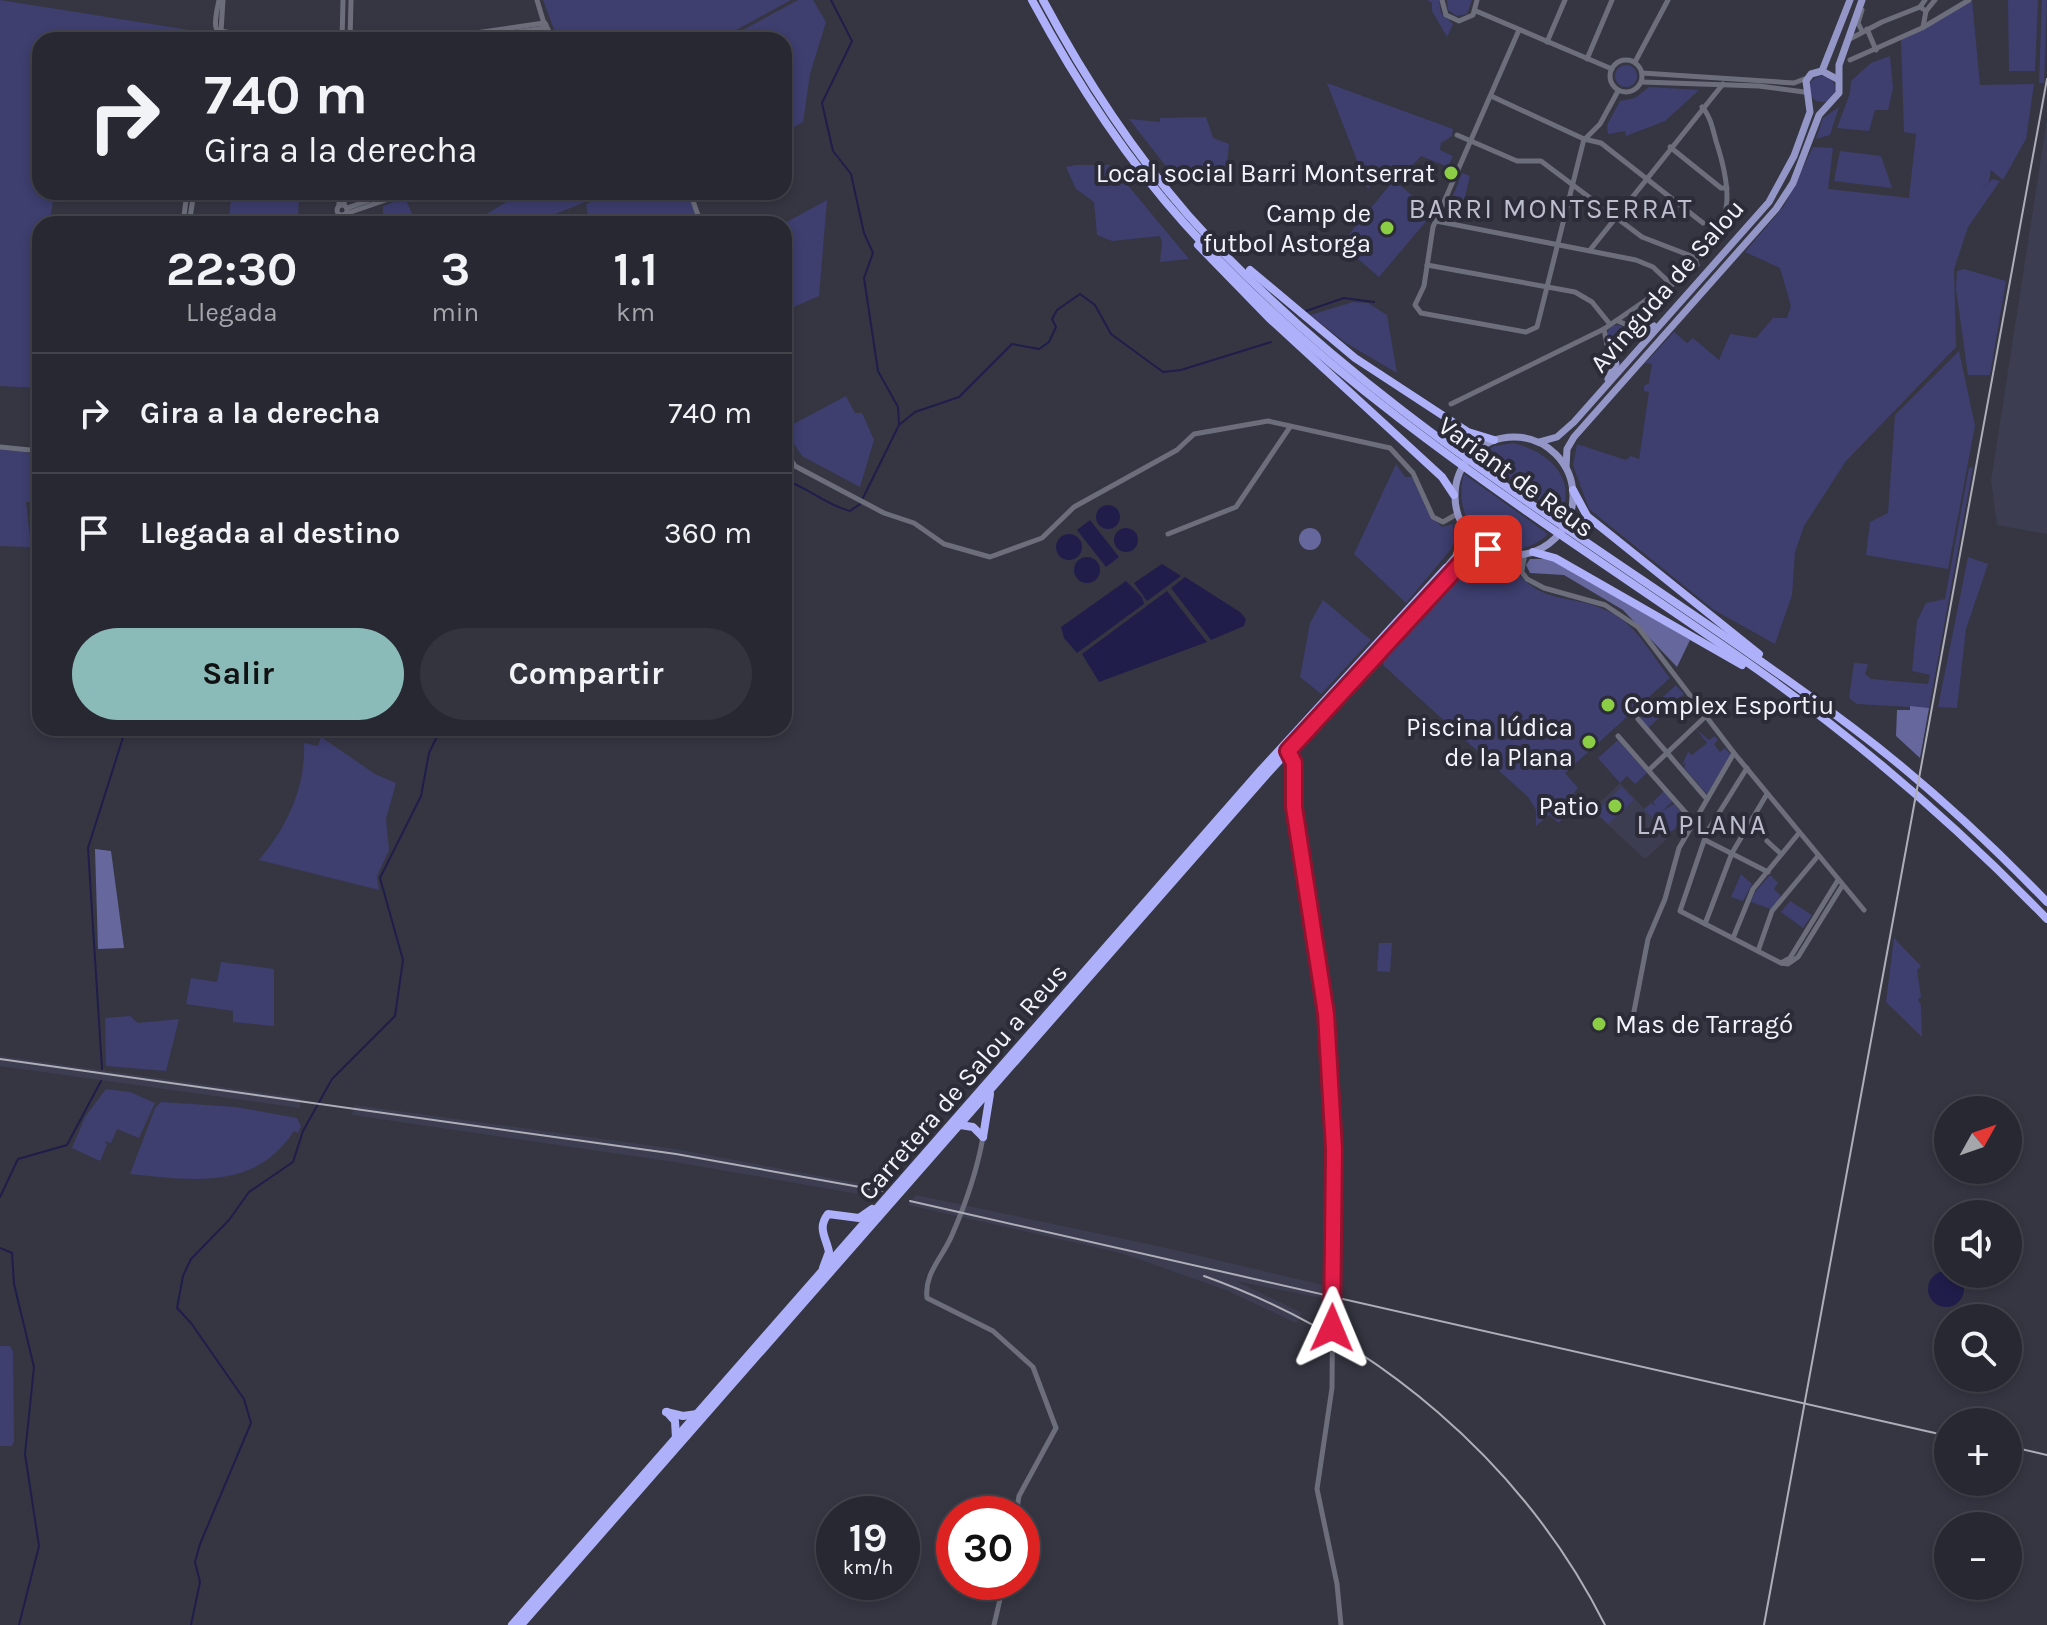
<!DOCTYPE html>
<html lang="es">
<head>
<meta charset="utf-8">
<style>
	:root { --surface:#282832; --page:#34343e; --text:#f1f3f6; --muted:#a5a6ac; --line:#44444d; --accent:#8bbbb9 }
	body { margin:0; font-family:Karla,sans-serif; background:var(--page); color:var(--text); height:100vh; display:flex; flex-direction:column; font-size:30px; white-space:nowrap }
	* { box-sizing:border-box; margin:0 }
	p { font-size:26px; color:var(--muted) }
	.icon { flex:none; width:44px; height:44px; fill:none; stroke:currentColor; stroke-width:2; stroke-linecap:round; stroke-linejoin:round }
	.map { position:relative; flex:1; overflow:hidden }
	.details { position:absolute; left:32px; top:216px; width:760px; height:520px; display:flex; flex-direction:column; background:var(--surface); border-radius:24px; box-shadow:0 4px 12px #0003,0 0 0 2px var(--line) }
	.details>* { flex:none }
	.banner { position:absolute; left:32px; top:32px; width:760px; height:168px; border-radius:24px; box-shadow:0 4px 12px #0003,0 0 0 2px var(--line); background:#282832; color:var(--text); overflow:hidden }
	.needle { width:52px; rotate:50deg }
	.tools { position:absolute; left:1934px; top:1096px; display:grid; gap:16px }
	.tools a { display:grid; place-items:center; width:88px; height:88px; border-radius:50%; background:var(--surface); box-shadow:0 4px 12px #0003,0 0 0 2px var(--line); font-size:40px }
	.speed { position:absolute; left:816px; top:1496px; display:flex; gap:16px; font-size:40px; font-weight:700; text-align:center }
	.speed>* { display:grid; place-content:center; width:104px; height:104px; border-radius:50%; background:var(--surface); box-shadow:0 4px 12px #0003,0 0 0 2px var(--line); line-height:1 }
	.speed small { font-size:20px; font-weight:400 }
	.speed .limit { border:12px solid #d22; background:#fff; color:#111 }
	.pin { position:absolute; display:grid; place-items:center; width:68px; height:68px; color:#fff; margin:-34px; border-radius:16px; box-shadow:0 4px 12px #0006 }
	.me { position:absolute; width:88px; margin:-44px; rotate:1deg; stroke-linejoin:round; filter:drop-shadow(0 0 6px #0008) }
	.turn { display:flex; align-items:center; gap:28px; height:168px; padding:0 40px; font-size:36px }
	.turn .icon { width:104px; height:104px; stroke-width:2.5 }
	.turn b { display:block; font-size:56px; line-height:68px }
	.eta { display:flex; justify-content:space-evenly; align-items:center; height:136px; text-align:center }
	.eta b { font-size:48px; font-weight:700; line-height:56px }
	.cta { display:flex; gap:16px; margin-top:auto; padding:16px 40px }
	.cta a { flex:1; height:92px; border-radius:48px; background:var(--accent); color:#111; font-size:32px; font-weight:700; line-height:92px; text-align:center }
	.cta a+a { background:var(--page); color:var(--text) }
	ul { padding:0; list-style:none }
	li { display:flex; align-items:center; gap:24px; height:120px; padding:0 40px; border-top:2px solid var(--line) }
	li div { flex:1 }
	li b { display:block; font-size:30px }
	li em { font-style:normal }
	.map>svg:first-child { display:block }
</style>
</head>
<body>
<div class="map">
<svg width="2047" height="1625" viewBox="0 0 2047 1625">
	<rect width="100%" height="100%" fill="#353642"/>
	<g fill="#3c3d50">
		<path d="M2047 119V534L1997 525 1991 481Z"/>
		<path d="M1620 783 1670 836 1645 859 1592 810Z"/>
		<path d="M0 1056 300 1098V1108L0 1066Z"/>
		<path d="M354 1105 676 1149 884 1188 876 1197 674 1162 352 1115Z"/>
		<path d="M916 1195 1162 1247 1327 1286 1326 1299 1236 1281 1302 1313 1296 1323 1226 1290 1121 1253 908 1205Z"/>
	</g>
	<g fill="#3e3e6f">
		<path d="M0 0 208 33 216 40H40V192H54L50 222 71 224H40V388L0 386Z"/>
		<path d="M543 0H791L718 40H558Z"/>
		<path d="M798 0H813L826 22 810 74 803 122 784 133V40H724Z"/>
		<path d="M1427 0H1439L1441 13 1453 24 1447 37 1432 11V3Z"/>
		<path d="M1447 0H1472L1467 14 1457 16 1448 10Z"/>
		<path d="M1972 0 1980 85 2034 84 2026 139 2003 180 1991 170 1989 182 1970 204 1992 179 2000 181 1968 227 1954 269 1956 347 1846 461 1804 526 1795 552 1792 595 1775 644 1714 610 1589 509 1573 465 1577 444 1626 460 1631 456 1639 459 1649 392 1644 391V386L1649 383 1652 364 1645 363 1674 332 1687 343 1693 338 1719 360 1730 334 1756 338 1773 318H1787L1791 306 1780 268 1745 252 1784 206 1813 147 1833 148 1828 189 1909 198 1916 134 1904 132 1901 40Z"/>
		<path d="M2008 0H2038L2035 71H2009Z"/>
		<path d="M2042 0H2047L2044 83H2039Z"/>
		<path d="M1890 56 1893 88 1888 110H1875L1869 131 1837 128 1850 93 1851 81 1871 63Z"/>
		<circle cx="1626" cy="76" r="11"/>
		<circle cx="1822" cy="89" r="13"/>
		<path d="M1327 83 1453 129 1452 136 1441 143 1440 150 1453 156 1448 167 1421 156 1402 176 1388 165 1368 189Z"/>
		<path d="M1649 87 1699 90 1665 121 1626 136 1625 131 1608 134 1607 125 1620 101 1635 98Z"/>
		<path d="M1839 107 1830 135 1816 139 1823 118Z"/>
		<path d="M1206 117 1213 138 1229 144 1225 183 1172 174 1129 119 1160 122V118Z"/>
		<path d="M1840 151 1881 156 1892 188 1834 181Z"/>
		<path d="M1075 165H1111L1189 259 1160 262 1162 242 1160 236 1112 241 1097 235 1094 202 1076 189 1066 167Z"/>
		<path d="M1462 173 1470 176 1459 221 1444 218Z"/>
		<path d="M1394 180 1433 213 1379 277 1341 244Z"/>
		<path d="M232 192H299L298 224H228Z"/>
		<path d="M523 192H611L550 216 542 224H470Z"/>
		<path d="M618 192H688L699 224H589L586 204Z"/>
		<path d="M405 198 417 224H383V206Z"/>
		<path d="M827 200 819 296 784 311 783 224Z"/>
		<path d="M1964 269 2006 281 1990 375H1968L1956 289 1957 271Z"/>
		<path d="M1353 302 1368 303 1387 315 1397 373 1346 343 1310 315Z"/>
		<circle cx="1617" cy="335" r="10"/>
		<path d="M1959 351 1975 426 1948 569 1866 555 1870 522 1888 513 1895 415Z"/>
		<path d="M846 396 855 413H862L874 440 860 487 802 456 784 429Z"/>
		<path d="M1513 443C1547 451 1578 477 1561 516L1477 456 1494 446Z"/>
		<path d="M0 449 25 452 40 458V502H26L31 547 0 546Z"/>
		<path d="M1396 464 1405 477H1412L1429 514 1442 527 1453 524 1454 541 1451 549 1406 603 1354 554Z"/>
		<path d="M1973 467 1929 708 1857 704 1849 698 1854 663 1868 664 1865 674 1871 679 1928 684 1930 675 1912 671 1917 621 1926 603 1945 599 1969 468Z"/>
		<path d="M1464 474 1548 534C1505 575 1448 527 1464 474Z"/>
		<path d="M1968 557 1988 564 1966 629 1957 708 1938 707Z"/>
		<path d="M1484 559 1509 564C1546 610 1567 590 1612 613 1637 626 1653 657 1670 678L1565 773 1578 788 1574 793 1578 797 1559 823 1549 815 1536 826V810L1528 797 1384 666 1382 658 1470 564Z"/>
		<path d="M1323 600 1371 640 1321 694 1300 677 1310 623Z"/>
		<path d="M1676 685 1684 694 1648 728 1640 718Z"/>
		<path d="M1696 729 1709 740 1715 736 1718 740 1714 744 1720 752 1725 748 1731 755 1707 794 1684 768 1686 763 1682 765 1688 752 1692 755 1707 743Z"/>
		<path d="M321 737 375 774 396 783 386 819 389 850 377 876 379 890 259 860C287 827 306 787 304 743L318 746Z"/>
		<path d="M1618 740 1647 773 1635 784 1627 776 1620 783 1598 758Z"/>
		<path d="M1622 787 1634 800 1608 824 1596 812Z"/>
		<path d="M1664 791 1673 801 1662 811 1674 804 1684 815 1674 830 1669 832 1670 836 1644 809 1651 803 1656 806 1653 802Z"/>
		<path d="M1741 874 1752 884 1743 901 1731 897Z"/>
		<path d="M1770 875 1778 883 1774 889 1781 896 1771 909 1751 902 1755 892Z"/>
		<path d="M1790 901 1812 915 1803 928 1781 912Z"/>
		<path d="M1894 938 1921 966 1917 970 1921 997 1918 999 1921 1006 1922 1037 1886 1002Z"/>
		<path d="M1379 943H1392L1390 972 1377 971Z"/>
		<path d="M221 962 274 969V1026L233 1022V1011L186 1004 191 978 217 982Z"/>
		<path d="M130 1016 138 1023 179 1019 166 1071 106 1066 105 1018Z"/>
		<path d="M106 1089 130 1092 155 1103 139 1138 117 1129 111 1143 105 1141 107 1145 100 1161 72 1148 85 1117Z"/>
		<path d="M161 1102 236 1107 297 1118 301 1126 298 1133 294 1131C255 1191 192 1180 130 1174L155 1108Z"/>
		<path d="M0 1346H10L13 1351 14 1441 12 1446H0Z"/>
	</g>
	<g fill="#66679c">
		<circle cx="1310" cy="539" r="11"/>
		<path d="M1530 559H1552L1690 640 1677 667 1623 610 1564 575 1530 573 1526 565Z"/>
		<path d="M1910 706 1929 708 1920 758 1896 736 1897 710H1910Z"/>
		<path d="M95 849 111 851 124 948 98 949Z"/>
	</g>
	<g fill="#201d4b">
		<path d="M633 30 655 40H610Z"/>
		<circle cx="1108" cy="517" r="12"/>
		<path d="M1090 520 1119 557 1106 567 1077 530Z"/>
		<circle cx="1126" cy="540" r="12"/>
		<circle cx="1069" cy="547" r="13"/>
		<circle cx="1087" cy="570" r="13"/>
		<path d="M1162 564 1181 576 1147 601 1134 583Z"/>
		<path d="M1185 577 1240 612 1246 619 1244 626 1211 640 1171 588Z"/>
		<path d="M1126 581 1142 597 1144 604 1077 653 1064 638 1061 627Z"/>
		<path d="M1167 591 1207 642 1099 682 1082 654Z"/>
		<circle cx="1946" cy="1289" r="18"/>
	</g>
	<g fill="none" stroke-linecap="round" stroke-linejoin="round">
		<g stroke="#201d4b" stroke-width="2">
			<path d="M831 0 852 41 822 103 833 151 851 174 864 233 873 253 864 278 878 371 898 407 899 424"/>
			<path d="M1306 311 1344 298 1374 302"/>
			<path d="M784 480C808 487 826 505 850 511L860 504"/>
			<path d="M863 498 899 425 915 412 959 397 1012 344 1039 349 1049 342 1056 327 1052 319 1057 310 1080 294 1095 305 1111 334 1163 372 1181 370 1271 342"/>
			<path d="M102 1069 88 848 126 728"/>
			<path d="M0 1197 18 1159 67 1145 101 1081"/>
			<path d="M0 1248 12 1253 14 1284 34 1367 25 1454 39 1546 19 1625"/>
			<path d="M191 1625 200 1582 195 1562 200 1544 251 1423 244 1399 191 1323 177 1308 183 1276 191 1259 229 1220 249 1192 293 1162 303 1131 332 1079 395 1016 403 960 380 878 421 796 429 753 441 728"/>
		</g>
		<g stroke="#6d6e7c" stroke-width="5">
			<path d="M219 0C216 17 209 34 230 40"/>
			<path d="M223 0 221 31 268 40"/>
			<path d="M537 0 549 40"/>
			<path d="M1442 0 1446 15 1459 21 1473 15 1477 0"/>
			<path d="M1925 0 1920 7 1926 11"/>
			<path d="M1476 11 1612 69"/>
			<path d="M545 23 553 40"/>
			<path d="M1923 27 1926 11 1935 0"/>
			<path d="M1867 29 1876 50"/>
			<path d="M1519 30 1433 227 1424 286 1415 305 1421 313 1526 332 1537 327 1584 139"/>
			<path d="M1862 31 1858 23 1862 10"/>
			<path d="M342 40 343 0"/>
			<path d="M350 40 351 0"/>
			<path d="M427 40 544 23"/>
			<path d="M460 40 545 28"/>
			<path d="M1848 40 1882 22 1920 7"/>
			<path d="M1547 42 1565 0"/>
			<path d="M1587 59 1612 0"/>
			<circle cx="1626" cy="76" r="16"/>
			<path d="M1850 60 1922 28 1969 0"/>
			<path d="M1635 62 1668 0"/>
			<path d="M1642 73 1794 83 1807 78"/>
			<path d="M1642 82 1759 86 1804 92"/>
			<path d="M1491 96 1584 139 1601 143 1703 223"/>
			<path d="M1585 139 1600 124 1618 91"/>
			<path d="M1670 147 1721 188H1727"/>
			<path d="M690 192 701 224"/>
			<circle cx="342" cy="210" r="5"/>
			<path d="M344 205 345 192"/>
			<path d="M339 206V192"/>
			<path d="M347 208 393 192"/>
			<path d="M345 214 409 192"/>
			<path d="M1436 221 1636 260 1653 267 1672 285"/>
			<path d="M183 224 187 192"/>
			<path d="M189 224 194 192"/>
			<path d="M1590 250 1723 84"/>
			<path d="M1695 260C1735 223 1732 190 1716 141 1713 130 1710 115 1702 107"/>
			<path d="M1427 265 1575 292 1592 302 1609 323"/>
			<path d="M1604 329 1607 345 1623 347 1631 333 1627 325 1618 321"/>
			<path d="M1451 404 1604 329 1697 265 1694 257 1642 237 1541 161H1517L1457 135"/>
			<path d="M0 447 40 451"/>
			<path d="M784 450 795 466 884 513 914 523 944 544 990 557 1042 538 1074 507 1177 450 1194 434 1268 421 1390 448 1413 473 1433 517 1443 522 1457 514"/>
			<path d="M1168 534 1236 507 1290 427"/>
			<path d="M1509 555 1527 579 1544 588 1605 605 1638 627 1734 753 1864 910"/>
			<path d="M1522 570 1525 554"/>
			<path d="M1638 719 1706 798"/>
			<path d="M1618 736 1693 821"/>
			<path d="M1288 752 1294 767V807L1326 1014 1334 1149 1332 1388 1317 1489 1337 1584 1341 1625"/>
			<path d="M1747 768 1707 832 1680 911 1781 963"/>
			<path d="M1649 770 1706 716"/>
			<path d="M1705 840 1768 872"/>
			<path d="M1767 841 1781 854"/>
			<path d="M1838 880 1790 958 1781 963 1788 964 1798 957 1842 886"/>
			<path d="M1705 924 1732 853 1767 794"/>
			<path d="M1733 938 1753 889 1799 833"/>
			<path d="M1758 951 1772 911 1818 856"/>
			<path d="M1630 1032 1648 939 1665 899 1679 848 1734 753"/>
			<path d="M983 1137C977 1171 966 1203 952 1235 943 1257 924 1273 927 1298L993 1331 1033 1367 1056 1428 1019 1496 1016 1514"/>
			<path d="M994 1625 1004 1582"/>
		</g>
		<g stroke="#9496c8" stroke-width="7">
			<path d="M1822 71 1850 0"/>
			<path d="M1630 330 1643 334 1654 326"/>
			<path d="M1608 379 1616 364 1612 348"/>
			<circle cx="1514" cy="496" r="59"/>
			<path d="M1539 442 1557 437 1574 422 1769 202 1794 156 1810 112 1806 81 1811 74 1822 71 1837 79"/>
			<path d="M1566 467 1567 449 1574 437 1776 209 1793 183 1819 115 1839 93V65L1862 0"/>
			<path d="M1446 568 1456 556 1464 528"/>
			<path d="M1452 573 1470 555 1488 549"/>
		</g>
		<g stroke="#aeb1fa" stroke-width="8">
			<path d="M1032 0C1075 80 1123 155 1184 223 1347 404 1560 531 1758 670 1861 743 1959 828 2047 919"/>
			<path d="M1043 0C1084 77 1131 149 1188 215 1375 425 1631 561 1853 728 1922 780 1987 840 2047 902"/>
			<path d="M1198 245 1269 318 1442 477 1454 495"/>
			<path d="M1250 270 1355 358 1468 432 1494 440"/>
			<path d="M1573 490 1587 516 1759 654"/>
			<path d="M1533 552 1555 558 1742 665"/>
			<path d="M960 1125 973 1127 983 1137"/>
			<path d="M983 1137 990 1094"/>
			<path d="M823 1268 829 1252C826 1237 817 1228 828 1214L859 1218 872 1209"/>
			<path d="M666 1412 683 1416 697 1414"/>
			<path d="M667 1412 675 1421 676 1438"/>
			<path d="M512 1625 1261 770 1446 568"/>
			<path d="M521 1625 1267 774 1452 573"/>
		</g>
		<g stroke="#adaeb8" stroke-width="2">
			<path d="M0 1059 676 1154 882 1191"/>
			<path d="M910 1201 1948 1436"/>
			<path d="M1204 1276C1375 1337 1523 1462 1605 1625"/>
			<path d="M2008 1446 2047 1455"/>
			<path d="M1764 1625 2047 79"/>
		</g>
	</g>
	<g fill="none" stroke-linecap="round" stroke-linejoin="round">
		<g stroke="#92132f" stroke-width="20">
			<path id="route" d="M1332 1328 1334 1149 1326 1014 1294 807V763L1288 751 1462 562 1488 549"/>
		</g>
		<use href="#route" stroke="#e11d48" stroke-width="14"/>
	</g>
	<g fill="#8bce46" stroke="#2b2c38" stroke-width="3">
		<circle cx="1451" cy="173" r="8"/>
		<circle cx="1387" cy="228" r="8"/>
		<circle cx="1608" cy="705" r="8"/>
		<circle cx="1589" cy="742" r="8"/>
		<circle cx="1615" cy="806" r="8"/>
		<circle cx="1599" cy="1024" r="8"/>
	</g>
	<g text-anchor="middle" dominant-baseline="central" stroke-width="8" stroke-linejoin="round" paint-order="stroke">
		<g font-size="26" fill="#f2f3fb" stroke="#2b2c38" text-anchor="end">
			<text x="1435" y="173">Local social Barri Montserrat</text>
			<text x="1371" y="213">Camp de<tspan x="1371" dy="30">futbol Astorga</tspan></text>
			<text x="1624" y="705" text-anchor="start">Complex Esportiu</text>
			<text x="1573" y="727">Piscina lúdica<tspan x="1573" dy="30">de la Plana</tspan></text>
			<text x="1599" y="806">Patio</text>
			<text x="1615" y="1024" text-anchor="start">Mas de Tarragó</text>
		</g>
		<g font-size="26" fill="#f2f3fb" stroke="#2b2c38">
			<text transform="translate(1667 286) rotate(-49)">Avinguda de Salou</text>
			<text transform="translate(1516 477) rotate(36)">Variant de Reus</text>
			<text transform="translate(963 1082) rotate(-49)">Carretera de Salou a Reus</text>
		</g>
		<g font-size="28" letter-spacing="2" fill="#bcbdcd" stroke="#2b2c38">
			<text x="1551" y="208">BARRI MONTSERRAT</text>
			<text x="1702" y="824">LA PLANA</text>
		</g>
	</g>
</svg>
<div class="tools">
<a><svg class="needle" viewBox="-14 -14 28 28"><path d="M0-13l5 13h-10z" fill="#e53935"/><path d="M0 13l5-13h-10z" fill="#a5a6ac"/></svg></a>
<a><svg class="icon" aria-label="sound" viewBox="0 0 24 24"><path d="M4 9h4l5-4v14l-5-4H4zM17 9q2 3 0 6"/></svg></a>
<a><svg class="icon" aria-label="search" viewBox="0 0 24 24"><circle cx="10" cy="10" r="6"/><path d="M15 15l6 6"/></svg></a>
<a>+</a>
<a>−</a>
</div>
<div class="speed"><div>19<small>km/h</small></div><div class="limit">30</div></div>
<div class="pin" style="left:1488px;top:549px;background:#d93025"><svg class="icon" aria-label="arrive" viewBox="0 0 24 24"><path d="M6 21V4h12l-3 4 3 4H6"/></svg></div>
<svg class="me" style="left:1332px;top:1328px" viewBox="-20 -20 40 40"><path d="M0-17L14 15 0 8-14 15z" fill="#e11d48" stroke="#fff" stroke-width="4"/></svg>
<div class="banner">
<div class="turn"><svg class="icon" aria-label="right" viewBox="0 0 24 24"><path d="M7 20v-9h11M14 6l5 5-5 5"/></svg><div><b>740 m</b>Gira a la derecha</div></div>
</div>
<section class="details">
<div class="eta">
<div><b>22:30</b><p>Llegada</p></div>
<div><b>3</b><p>min</p></div>
<div><b>1.1</b><p>km</p></div>
</div>
<ul>
<li><svg class="icon" aria-label="right" viewBox="0 0 24 24"><path d="M7 20v-9h11M14 6l5 5-5 5"/></svg><div><b>Gira a la derecha</b></div><em>740 m</em></li>
<li><svg class="icon" aria-label="arrive" viewBox="0 0 24 24"><path d="M6 21V4h12l-3 4 3 4H6"/></svg><div><b>Llegada al destino</b></div><em>360 m</em></li>
</ul>
<div class="cta"><a>Salir</a><a>Compartir</a></div>
</section>
</div>
</body>
</html>
